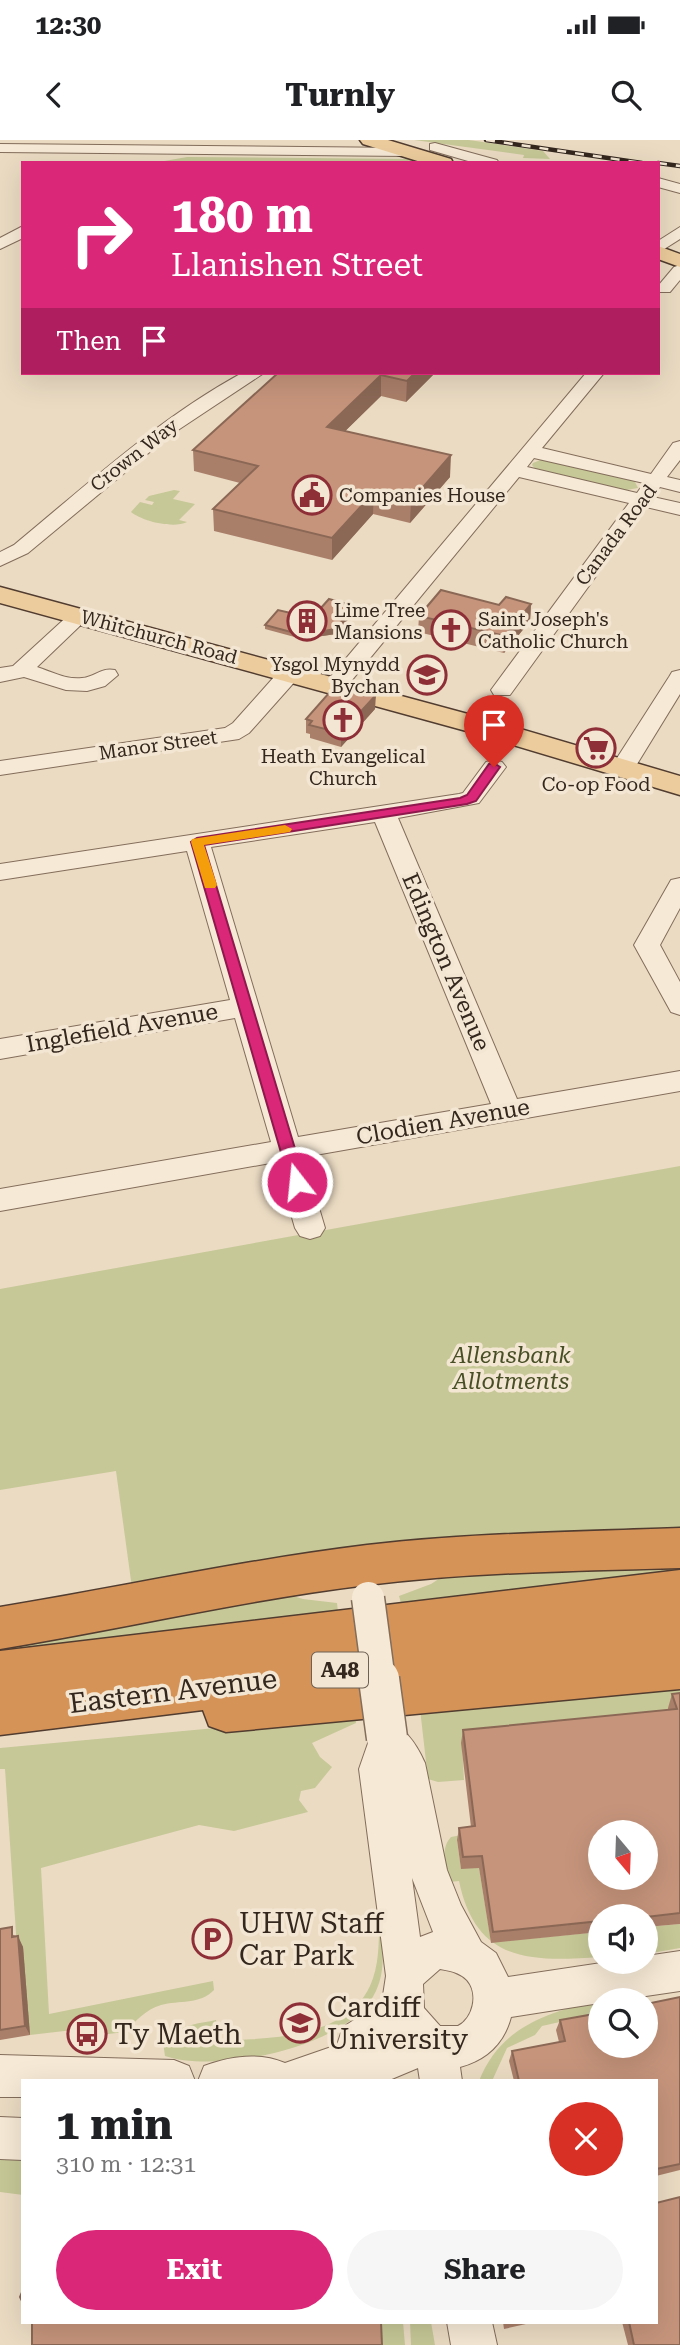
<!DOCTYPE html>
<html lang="en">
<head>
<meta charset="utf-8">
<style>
	:root { --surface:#fff; --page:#f6f6f6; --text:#202124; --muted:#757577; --accent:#db2777 }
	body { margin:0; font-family:"Roboto Serif",serif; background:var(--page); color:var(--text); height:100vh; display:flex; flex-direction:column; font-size:26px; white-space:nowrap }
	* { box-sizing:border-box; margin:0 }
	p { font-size:23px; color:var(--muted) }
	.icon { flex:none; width:38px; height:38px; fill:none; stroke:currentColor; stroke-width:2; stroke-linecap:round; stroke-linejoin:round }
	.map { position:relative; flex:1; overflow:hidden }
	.panel { position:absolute; left:21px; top:1939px; width:637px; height:245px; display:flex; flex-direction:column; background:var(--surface); border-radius:0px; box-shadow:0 7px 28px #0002 }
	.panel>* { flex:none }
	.top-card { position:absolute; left:21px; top:21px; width:639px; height:214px; border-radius:0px; box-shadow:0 7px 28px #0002; background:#db2777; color:#fff; overflow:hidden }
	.needle { width:46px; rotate:161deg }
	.fabs { position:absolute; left:588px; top:1680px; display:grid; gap:14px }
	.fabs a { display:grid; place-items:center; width:70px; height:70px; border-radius:50%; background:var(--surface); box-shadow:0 7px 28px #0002; font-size:35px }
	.pin { position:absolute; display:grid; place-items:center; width:60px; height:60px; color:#fff; margin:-72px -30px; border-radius:50% 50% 50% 0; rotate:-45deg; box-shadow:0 0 7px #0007 }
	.pin .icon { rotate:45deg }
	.me { position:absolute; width:77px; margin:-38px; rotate:344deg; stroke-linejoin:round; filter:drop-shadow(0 0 5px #0008) }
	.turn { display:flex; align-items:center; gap:24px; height:147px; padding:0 35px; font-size:32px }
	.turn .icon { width:91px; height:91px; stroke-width:2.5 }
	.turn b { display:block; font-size:49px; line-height:60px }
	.then { display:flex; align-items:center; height:66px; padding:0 35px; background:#0003; gap:14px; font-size:26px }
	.round { display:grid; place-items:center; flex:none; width:74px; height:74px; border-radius:37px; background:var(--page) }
	.summary { display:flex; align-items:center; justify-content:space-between; height:119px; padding:0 35px }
	h1 { font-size:42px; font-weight:700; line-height:52px }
	.cta { display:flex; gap:14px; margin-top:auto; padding:14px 35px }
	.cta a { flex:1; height:80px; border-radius:42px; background:var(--accent); color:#fff; font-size:28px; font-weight:700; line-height:80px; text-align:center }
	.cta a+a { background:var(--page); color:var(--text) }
	.status { display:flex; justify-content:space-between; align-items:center; height:49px; padding:0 35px; background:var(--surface); direction:ltr }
	.status svg { height:19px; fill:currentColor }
	header { display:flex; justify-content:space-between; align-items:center; height:91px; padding:0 35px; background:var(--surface); font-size:32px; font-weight:700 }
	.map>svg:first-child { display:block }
</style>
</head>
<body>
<div class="status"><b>12:30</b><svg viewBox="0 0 49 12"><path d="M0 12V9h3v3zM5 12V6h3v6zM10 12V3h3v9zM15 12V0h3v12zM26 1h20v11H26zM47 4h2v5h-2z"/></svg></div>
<header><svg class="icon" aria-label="back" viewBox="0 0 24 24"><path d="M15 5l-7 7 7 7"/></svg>Turnly<svg class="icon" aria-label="search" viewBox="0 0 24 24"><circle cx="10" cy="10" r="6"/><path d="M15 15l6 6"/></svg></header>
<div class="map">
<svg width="680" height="2205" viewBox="0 0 680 2205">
	<rect width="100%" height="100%" fill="#ebdbc3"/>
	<g fill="#c6c897">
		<path d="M414 0H469L543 11 550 19 523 18 524 15Z"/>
		<path d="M187 17 410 19 429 23H153Z"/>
		<path d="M543 319 634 340 638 348 621 351 538 332 532 325 533 323Z"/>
		<path d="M174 350 180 351 173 359 195 364 179 380 187 382C173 389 142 381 131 372L140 362 152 365 154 362 145 360 149 356Z"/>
		<path d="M680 1026V1392C585 1394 488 1393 394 1402 305 1410 219 1430 132 1448L116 1331 0 1350V1149Z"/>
		<path d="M680 1420V1432L401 1463 399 1456 431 1444 448 1433Z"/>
		<path d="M283 1453 303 1459 337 1463 338 1472 0 1513V1498Z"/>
		<path d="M680 1546V1566L675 1592 646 1585 462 1603 464 1640 438 1642 428 1639 420 1569Z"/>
		<path d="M355 1575 356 1583 312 1603 320 1617 332 1627 315 1648 301 1651 299 1660 308 1672 234 1691 199 1685 41 1728 49 1874 213 1841 214 1850C200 1865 179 1860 161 1865 146 1869 135 1882 125 1892L100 1895 99 1887 30 1895 17 1808 5 1629H0V1608Z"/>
		<path d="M472 1693 457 1701 461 1728H479L491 1802 600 1792V1817C529 1822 476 1822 459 1741L450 1742C447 1727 439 1710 451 1697Z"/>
		<path d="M379 1782C383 1806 386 1829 376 1851 351 1907 218 1934 165 1916L163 1902C175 1885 197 1884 216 1880L220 1901C269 1898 345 1899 370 1846 379 1826 379 1804 379 1782Z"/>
		<path d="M680 1784V1808L646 1814V1787Z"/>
		<path d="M600 1860V1873L542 1886 535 1895 507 1908 492 1941H479C501 1886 547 1873 600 1860Z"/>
		<path d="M0 2011 23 2012V2055L0 2052Z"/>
		<path d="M380 2182H403L405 2205H382Z"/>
		<path d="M410 2182H431L435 2205H411Z"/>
	</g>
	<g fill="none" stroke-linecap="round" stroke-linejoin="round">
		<g stroke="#836d5b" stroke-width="2">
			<g id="minor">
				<path d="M435 3 497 20 499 23H475L430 10V4Z"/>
				<path d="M0 4 406 8 413 12 406 16 0 12Z"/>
				<path d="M658 38 680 44V53L658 47Z"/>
				<path d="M23 86V98L0 109V98Z"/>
				<path d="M680 87V99L658 113V101Z"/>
				<path d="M680 125V140L670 152H658V146L674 127Z"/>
				<path d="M242 233H264L169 296 28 413 0 426V412L14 405C88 344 158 279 242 233Z"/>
				<path d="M586 233H604L542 308 651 334 673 303 680 301V320L667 337 680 340V352L660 347 653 357 680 363V375L646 367 510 555H494L491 550 629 363 519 337 343 551H327L324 546 327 541ZM534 318 644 343 637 353 527 327Z"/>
				<path d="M79 470 86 472 89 476 86 480 37 527C52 532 67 540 82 538 95 537 101 527 115 530L118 535 105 546 87 551 66 550 24 537 0 542V528L13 526 72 472Z"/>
				<path d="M290 526 298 528 301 533 298 538 249 593 239 599 0 635V621L225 588 233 583 282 528Z"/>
				<path d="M680 530V554L634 629 630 634H614L610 629 669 537 672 532Z"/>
				<path d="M494 620 502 622 506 627 479 663 398 678 517 959 680 931V951L304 1017 325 1088 320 1096 310 1099 300 1096 295 1088 276 1022 0 1071V1049L271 1002 235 878 0 919V899L230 860 187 711 0 740V724L459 654 463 653 486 622ZM375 682 491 964 298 997 211 707Z"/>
				<path d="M680 738V768L660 805 680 842V875L671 872 634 805 671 740Z"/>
				<path d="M387 1580C406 1588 417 1605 425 1623L447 1730 461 1765 481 1802 496 1813 508 1837 608 1822H646V1816L680 1811V1851L619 1860H600V1863L511 1877C504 1904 486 1920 460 1927L462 1941H420L418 1928 387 1941H198L204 1926C230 1916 260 1912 285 1923L337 1905 343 1887 382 1862 386 1836 359 1629 374 1586ZM412 1738 433 1792 420 1797ZM440 1829C450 1831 459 1832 467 1840 479 1854 473 1878 458 1886H440L424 1868 423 1844Z"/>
				<path d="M0 1915 174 1920 189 1926 195 1941H23V1957H0Z"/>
				<path d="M0 1977 23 1978V2020L0 2019Z"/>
				<path d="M447 2182H492L497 2205H451Z"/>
			</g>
		</g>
		<g stroke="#513c2f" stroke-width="3">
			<g id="major">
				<path d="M360 0H388L451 19 453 23H424L363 4Z"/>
				<path d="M658 106 680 114V127L658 119Z"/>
				<path d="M0 447 490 580 680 636V655L470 592 0 463Z"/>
			</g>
		</g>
		<g stroke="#513c2f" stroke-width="3">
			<g id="highway">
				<path d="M680 1388V1428C576 1431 471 1432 367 1445 244 1460 122 1489 0 1509V1467C122 1447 244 1420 367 1405 471 1393 576 1392 680 1388Z"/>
				<path d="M680 1430V1549L226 1592 209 1586 203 1570 0 1595V1511Z"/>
			</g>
		</g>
		<use href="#minor" fill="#f6e9d5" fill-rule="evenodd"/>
		<use href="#major" fill="#eccc9d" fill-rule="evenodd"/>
		<use href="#highway" fill="#d59358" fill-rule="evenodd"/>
		<g stroke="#34271e" stroke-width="4.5">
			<g id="rail">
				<path d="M486 0 642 23"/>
				<path d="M658 23 680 26"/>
			</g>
		</g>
		<use href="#rail" stroke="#f3e6d2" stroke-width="2.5" stroke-dasharray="9" stroke-linecap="butt"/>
		<g stroke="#836d5b" stroke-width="35" stroke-linecap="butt">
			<path id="minor-bridge-far1" d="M368 1458 379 1541"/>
		</g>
		<g stroke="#836d5b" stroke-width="43" stroke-linecap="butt">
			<path id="minor-bridge" d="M379 1539 387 1598"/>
		</g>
		<use href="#minor-bridge-far1" stroke="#f6e9d5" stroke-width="32"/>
		<use href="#minor-bridge" stroke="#f6e9d5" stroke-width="40"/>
	</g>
	<g fill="#aa7f6a">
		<path d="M278 233H434V234L406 262 381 256 345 291 450 337 410 383 373 374 332 420 214 391 213 369 240 343 194 331 193 310Z"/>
		<path d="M531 464 530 481 504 513 418 492 419 476 499 465Z"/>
		<path d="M355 471 336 494 302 499 265 489V485L295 474Z"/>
		<path d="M375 569 341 607 310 598V594L306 593V579Z"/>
		<path d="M680 1553V1784L646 1787V1776H600V1792L491 1803 479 1728 461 1729 457 1700 459 1688 471 1687 461 1603 463 1590 668 1570V1568L672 1554Z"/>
		<path d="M0 1789 16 1796 23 1807 30 1895 0 1900Z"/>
		<path d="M680 1857V2030L656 2036V1941H514L509 1921 512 1911 559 1902 556 1890 560 1880Z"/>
		<path d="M503 2182H535L504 2189Z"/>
		<path d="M622 2182H656L680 2205H628Z"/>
	</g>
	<g fill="#8b6856">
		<path d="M415 233H434V234L406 262 407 241Z"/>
		<path d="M381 235V256L328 308 327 287Z"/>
		<path d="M451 315 450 337 410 383 411 361Z"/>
		<path d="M374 352 373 374 332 420V398Z"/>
		<path d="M531 464 530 481 504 513 505 496Z"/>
		<path d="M355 466V471L336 494 302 499V495Z"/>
		<path d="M376 555 375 569 341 607V593Z"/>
		<path d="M18 1796 23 1807 30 1895 25 1886Z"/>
	</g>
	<g fill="#c6947b" stroke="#8b6856" stroke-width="2" fill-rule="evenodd">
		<path d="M278 233H415L407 241 381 235 327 287 451 315 411 361 374 352 332 398 213 369 258 326 193 310Z"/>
		<path d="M441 450 499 465 506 457 531 464 505 496 419 476Z"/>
		<path d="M329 459 355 466 335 489 302 495 265 485 278 470 295 474 320 469Z"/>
		<path d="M336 545 376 555 341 593 309 585 312 581 306 579Z"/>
		<path d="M680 1553V1773L646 1777 600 1776V1781L493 1792 482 1716 463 1717 459 1688 475 1686 463 1590 677 1569 672 1554ZM600 1692H646V1738H600Z"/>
		<path d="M12 1787V1797L18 1796 25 1886 0 1890V1789Z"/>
		<path d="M680 1857V2024L656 2029V1941H519L512 1911 565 1901 560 1880 600 1873V1906H646V1864Z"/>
		<path d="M680 2057V2205H634L629 2182H656V2063Z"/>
		<path d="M23 2150V2163L20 2157Z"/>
		<path d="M32 2182H381L382 2205H32Z"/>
	</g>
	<path fill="#db2777" stroke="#8e194d" stroke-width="2" d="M494 623 500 627 476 661 467 664 204 705 305 1042 302 1047H291L191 702 197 698 460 658 467 655 489 624Z"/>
	<path fill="#f59e0b" d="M285 685 292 689 290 692 204 705 217 745 215 748H205L191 702 192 699Z"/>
	<defs>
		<g id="civic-ring" transform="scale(2.0125)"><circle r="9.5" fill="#f3e6d2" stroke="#8e2f38" stroke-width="1.5"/><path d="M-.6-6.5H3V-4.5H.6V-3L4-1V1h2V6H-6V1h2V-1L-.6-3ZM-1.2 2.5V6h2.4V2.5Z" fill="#8e2f38"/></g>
		<g id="building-ring" transform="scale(2.0125)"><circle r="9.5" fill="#f3e6d2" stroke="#8e2f38" stroke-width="1.5"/><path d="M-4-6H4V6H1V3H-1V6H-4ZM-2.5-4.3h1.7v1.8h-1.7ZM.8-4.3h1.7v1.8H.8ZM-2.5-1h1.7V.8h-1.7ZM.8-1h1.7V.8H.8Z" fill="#8e2f38"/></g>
		<g id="church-ring" transform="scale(2.0125)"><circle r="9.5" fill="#f3e6d2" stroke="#8e2f38" stroke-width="1.5"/><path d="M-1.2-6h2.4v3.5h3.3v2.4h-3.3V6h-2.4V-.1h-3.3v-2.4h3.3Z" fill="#8e2f38"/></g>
		<g id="school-ring" transform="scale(2.0125)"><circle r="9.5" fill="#f3e6d2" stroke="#8e2f38" stroke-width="1.5"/><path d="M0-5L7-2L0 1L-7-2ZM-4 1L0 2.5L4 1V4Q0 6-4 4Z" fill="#8e2f38"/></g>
		<g id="supermarket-ring" transform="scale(2.0125)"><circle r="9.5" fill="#f3e6d2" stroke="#8e2f38" stroke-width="1.5"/><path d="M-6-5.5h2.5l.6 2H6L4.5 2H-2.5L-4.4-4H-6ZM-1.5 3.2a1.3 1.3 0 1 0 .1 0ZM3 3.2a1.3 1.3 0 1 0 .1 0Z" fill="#8e2f38"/></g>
		<g id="parking-ring" transform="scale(2.0125)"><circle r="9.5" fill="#f3e6d2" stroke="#8e2f38" stroke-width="1.5"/><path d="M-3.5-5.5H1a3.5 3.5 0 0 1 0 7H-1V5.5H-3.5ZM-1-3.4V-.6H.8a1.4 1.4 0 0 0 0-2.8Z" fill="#8e2f38"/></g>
		<g id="university-ring" transform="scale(2.0125)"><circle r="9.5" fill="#f3e6d2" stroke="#8e2f38" stroke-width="1.5"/><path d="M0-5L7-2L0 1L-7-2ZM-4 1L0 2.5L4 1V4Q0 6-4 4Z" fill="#8e2f38"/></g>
		<g id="bus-ring" transform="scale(2.0125)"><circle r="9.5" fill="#f3e6d2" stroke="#8e2f38" stroke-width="1.5"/><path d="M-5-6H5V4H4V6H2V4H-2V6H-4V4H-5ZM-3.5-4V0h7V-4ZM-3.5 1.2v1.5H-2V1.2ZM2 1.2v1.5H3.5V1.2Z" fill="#8e2f38"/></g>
	</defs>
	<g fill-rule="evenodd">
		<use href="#civic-ring" x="312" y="355"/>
		<use href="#building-ring" x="307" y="481"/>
		<use href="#church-ring" x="451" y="490"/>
		<use href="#school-ring" x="427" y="535"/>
		<use href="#church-ring" x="343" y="580"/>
		<use href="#supermarket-ring" x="596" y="608"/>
		<use href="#parking-ring" x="212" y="1799"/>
		<use href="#university-ring" x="300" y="1883"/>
		<use href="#bus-ring" x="87" y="1894"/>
	</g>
	<g text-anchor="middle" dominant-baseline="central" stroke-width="7" stroke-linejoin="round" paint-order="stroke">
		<g font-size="19" fill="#34271e" stroke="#f3e6d2">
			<text transform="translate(134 315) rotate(-38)">Crown Way</text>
			<text transform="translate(616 395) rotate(-53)">Canada Road</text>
			<text transform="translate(159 497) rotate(15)">Whitchurch Road</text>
			<text transform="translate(158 605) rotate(-8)">Manor Street</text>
		</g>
		<g font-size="19" fill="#34271e" stroke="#f3e6d2" text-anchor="start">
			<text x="339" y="355">Companies House</text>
			<text x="334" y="470">Lime Tree<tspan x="334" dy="22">Mansions</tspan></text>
			<text x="478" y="479">Saint Joseph's<tspan x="478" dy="22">Catholic Church</tspan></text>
			<text x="400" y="524" text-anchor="end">Ysgol Mynydd<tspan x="400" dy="22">Bychan</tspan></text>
			<text x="343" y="616" text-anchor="middle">Heath Evangelical<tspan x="343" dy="22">Church</tspan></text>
			<text x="596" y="644" text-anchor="middle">Co-op Food</text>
		</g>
		<rect fill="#f3e6d2" stroke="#6d6054" stroke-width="2" x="312" y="1512.5" width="56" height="35" rx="5"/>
		<g font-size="21" font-weight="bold" fill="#34271e">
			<text x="340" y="1530">A48</text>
		</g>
		<g font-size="23" fill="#34271e" stroke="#f3e6d2">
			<text transform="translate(446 822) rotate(67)">Edington Avenue</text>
			<text transform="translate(122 888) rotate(-10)">Inglefield Avenue</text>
			<text transform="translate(443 982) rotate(-10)">Clodien Avenue</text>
		</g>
		<g font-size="23" font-style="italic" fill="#484f26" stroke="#f3e6d2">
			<text x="511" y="1215">Allensbank<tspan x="511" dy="26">Allotments</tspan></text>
		</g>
		<g font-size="28" fill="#34271e" stroke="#f3e6d2">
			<text transform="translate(173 1551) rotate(-7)">Eastern Avenue</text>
		</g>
		<g font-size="28" fill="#34271e" stroke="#f3e6d2" text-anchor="start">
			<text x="239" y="1783">UHW Staff<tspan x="239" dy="32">Car Park</tspan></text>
			<text x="327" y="1867">Cardiff<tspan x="327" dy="32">University</tspan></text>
			<text x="114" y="1894">Ty Maeth</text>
		</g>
	</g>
</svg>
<div class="fabs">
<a><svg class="needle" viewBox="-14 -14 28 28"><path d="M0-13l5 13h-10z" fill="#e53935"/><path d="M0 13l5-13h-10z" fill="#757577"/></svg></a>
<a><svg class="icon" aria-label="sound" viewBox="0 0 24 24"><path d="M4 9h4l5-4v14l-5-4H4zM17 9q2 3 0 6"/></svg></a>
<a><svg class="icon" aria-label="search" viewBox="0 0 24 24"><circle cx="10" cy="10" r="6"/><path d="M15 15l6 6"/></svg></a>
</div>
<div class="pin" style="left:494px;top:627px;background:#d93025"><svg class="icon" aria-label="arrive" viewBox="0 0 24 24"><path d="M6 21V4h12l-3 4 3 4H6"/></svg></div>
<svg class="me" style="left:297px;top:1042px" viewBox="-20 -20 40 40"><circle r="17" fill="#db2777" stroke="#fff" stroke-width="3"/><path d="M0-11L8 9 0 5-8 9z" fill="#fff"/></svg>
<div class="top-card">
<div class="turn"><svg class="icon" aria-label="right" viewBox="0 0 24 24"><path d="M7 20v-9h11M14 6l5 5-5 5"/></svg><div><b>180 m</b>Llanishen Street</div></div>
<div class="then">Then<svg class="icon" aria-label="arrive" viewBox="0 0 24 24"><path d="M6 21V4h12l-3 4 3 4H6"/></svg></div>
</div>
<section class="panel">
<div class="summary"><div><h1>1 min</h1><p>310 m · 12:31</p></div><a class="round" style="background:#d93025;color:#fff"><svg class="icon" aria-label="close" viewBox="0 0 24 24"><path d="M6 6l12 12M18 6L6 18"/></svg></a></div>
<div class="cta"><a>Exit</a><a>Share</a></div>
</section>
</div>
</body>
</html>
